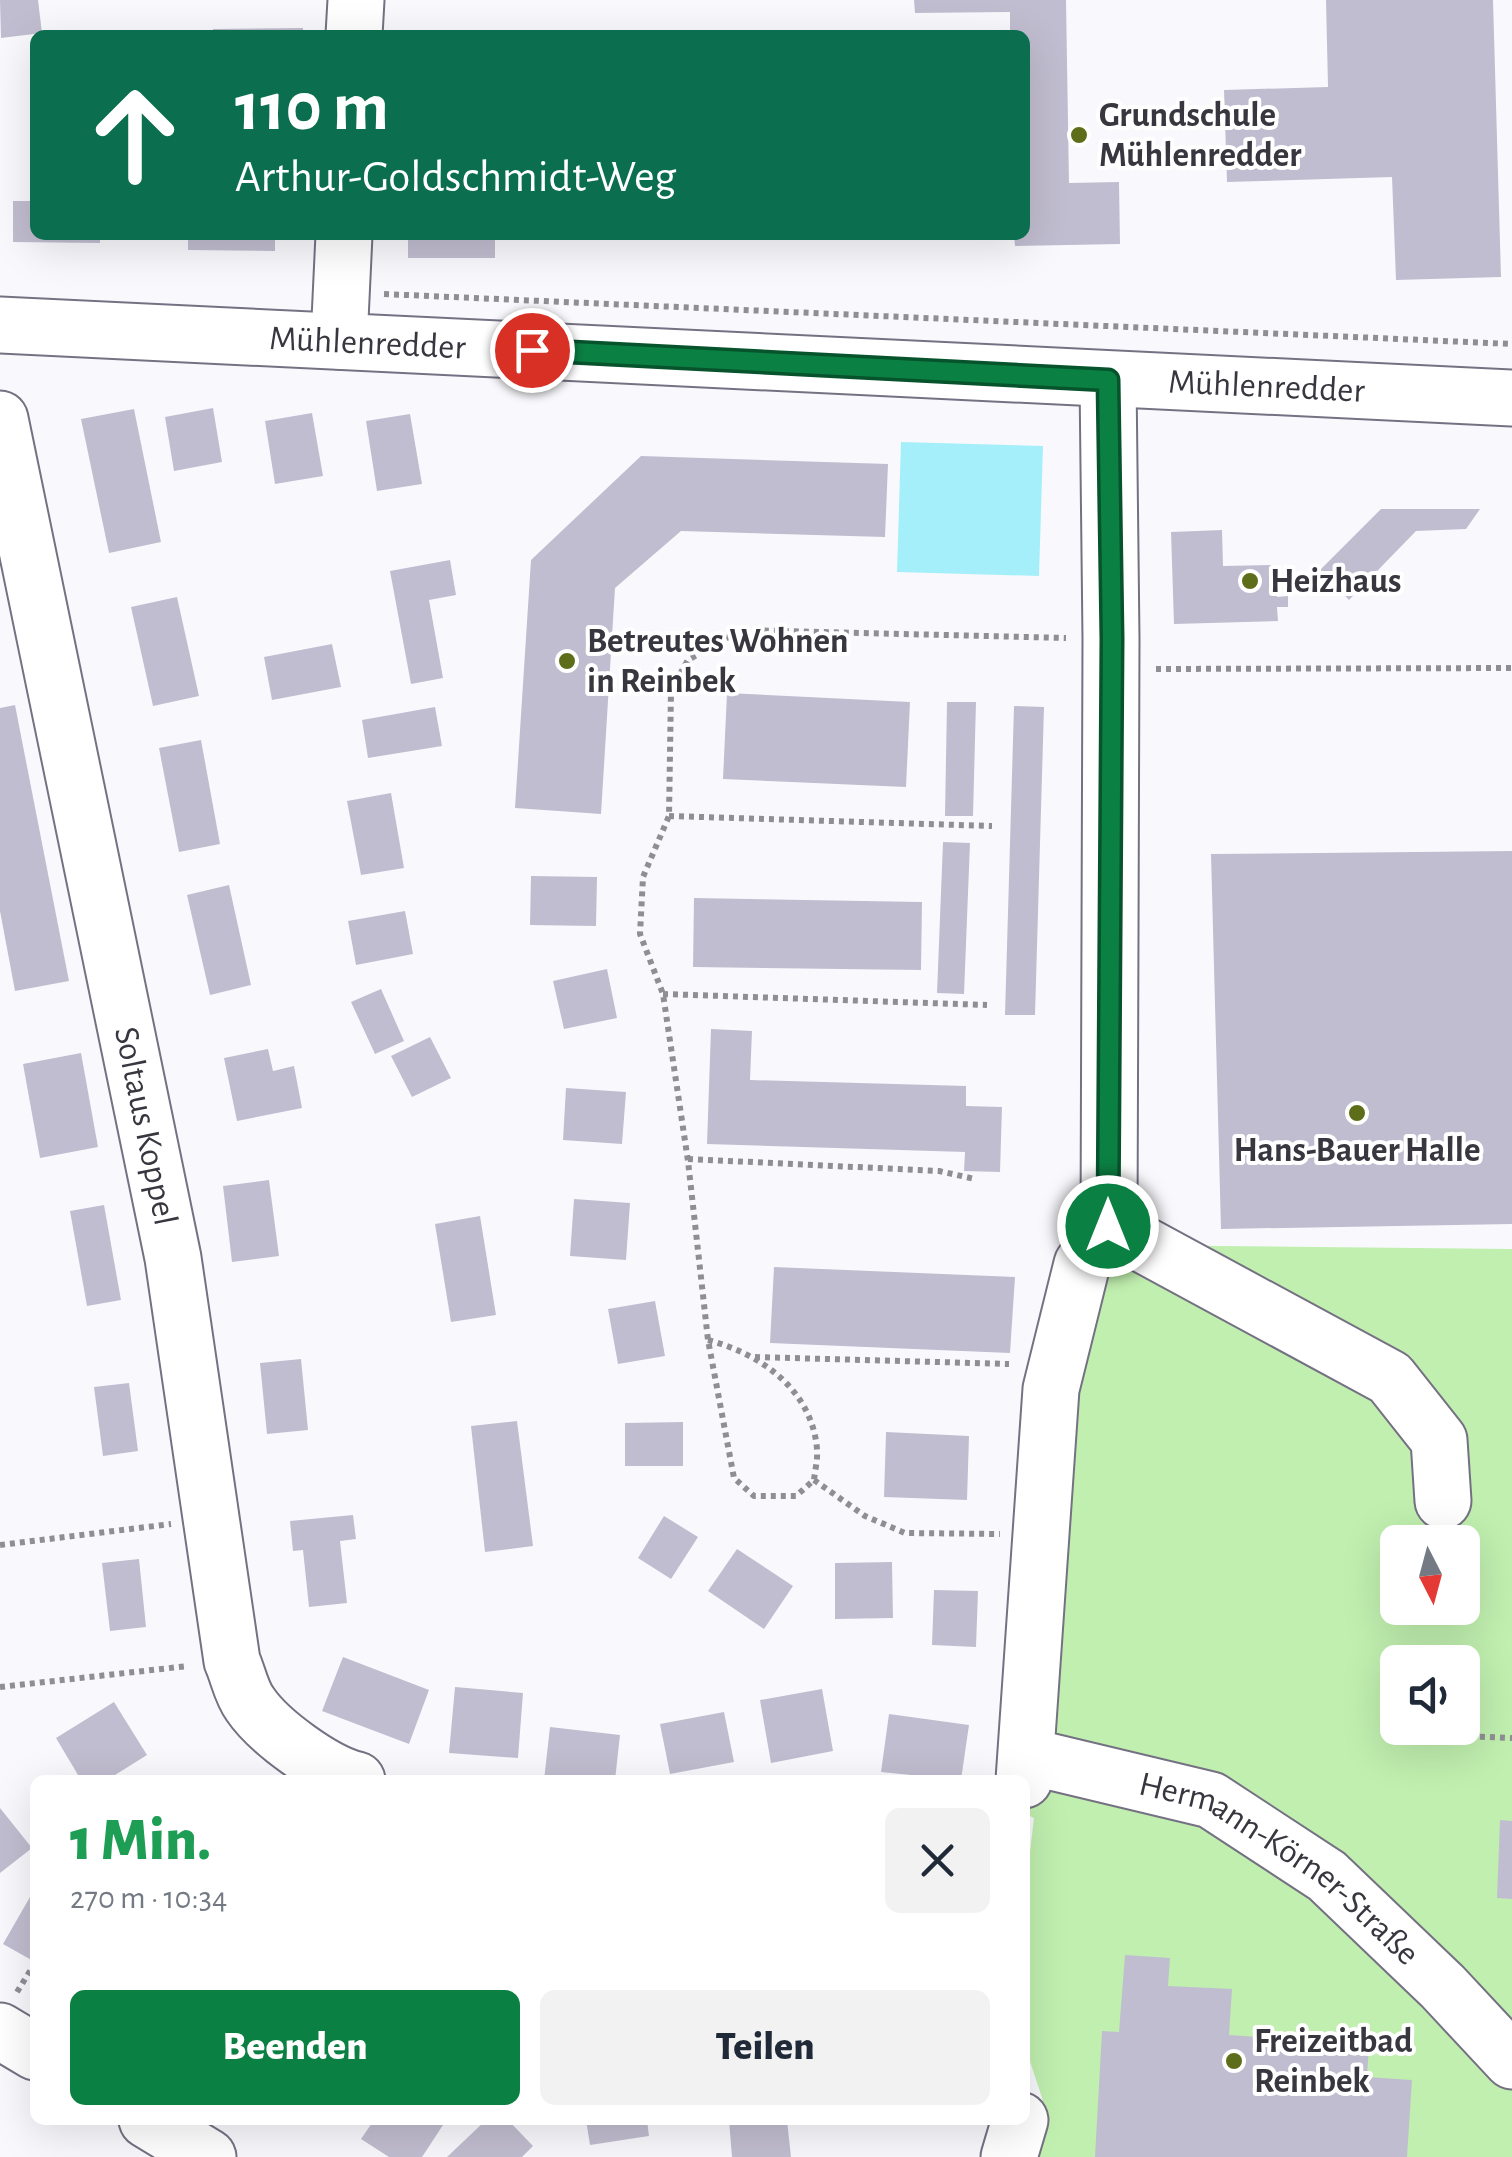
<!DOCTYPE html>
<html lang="de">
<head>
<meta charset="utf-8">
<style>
	:root { --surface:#fff; --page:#f2f2f3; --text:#1f2937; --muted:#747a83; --accent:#0b8043 }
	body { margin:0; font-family:"Alegreya Sans",sans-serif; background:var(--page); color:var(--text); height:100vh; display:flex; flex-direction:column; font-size:38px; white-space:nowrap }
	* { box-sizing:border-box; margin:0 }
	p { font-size:32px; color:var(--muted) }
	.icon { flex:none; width:55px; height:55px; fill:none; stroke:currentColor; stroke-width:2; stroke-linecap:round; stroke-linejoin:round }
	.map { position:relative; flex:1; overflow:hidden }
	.sheet { position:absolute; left:30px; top:1775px; width:1000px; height:350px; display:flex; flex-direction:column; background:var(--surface); border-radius:15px; box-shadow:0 10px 40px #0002 }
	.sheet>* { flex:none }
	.hud { position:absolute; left:30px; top:30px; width:1000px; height:210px; border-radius:15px; box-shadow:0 10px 40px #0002; background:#0b6e4f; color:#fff; overflow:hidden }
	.needle { width:65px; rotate:174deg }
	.tools { position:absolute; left:1380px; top:1525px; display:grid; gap:20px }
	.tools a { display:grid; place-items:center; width:100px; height:100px; border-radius:15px; background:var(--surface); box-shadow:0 10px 40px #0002; font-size:50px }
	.pin { position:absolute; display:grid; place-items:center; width:85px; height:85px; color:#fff; margin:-42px; border:5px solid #fff; border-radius:50%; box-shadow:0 2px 10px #0007 }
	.me { position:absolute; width:110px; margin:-55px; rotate:0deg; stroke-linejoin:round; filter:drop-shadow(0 0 8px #0008) }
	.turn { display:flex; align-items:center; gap:35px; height:210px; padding:0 40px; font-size:45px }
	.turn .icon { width:130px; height:130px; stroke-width:2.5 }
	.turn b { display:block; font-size:70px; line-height:85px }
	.round { display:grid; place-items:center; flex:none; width:105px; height:105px; border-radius:15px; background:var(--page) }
	.headline { display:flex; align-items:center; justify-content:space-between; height:170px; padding:0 40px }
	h1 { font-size:60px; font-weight:800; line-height:75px; color:#1e9e55 }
	.action { display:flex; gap:20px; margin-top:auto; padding:20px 40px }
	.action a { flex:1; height:115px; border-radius:15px; background:var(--accent); color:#fff; font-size:40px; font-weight:800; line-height:115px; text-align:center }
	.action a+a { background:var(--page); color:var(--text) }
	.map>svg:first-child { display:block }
</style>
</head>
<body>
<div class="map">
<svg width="1512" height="2157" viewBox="0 0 1512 2157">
	<rect width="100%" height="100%" fill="#f9f9fd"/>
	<path fill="#c0efaf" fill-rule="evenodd" d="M1121 1245 1512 1249V2157H1029L1043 2101 1025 2046V1894L1034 1818 1025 1814V1780L1045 1311ZM1398 1542H1462V1608H1398ZM1398 1662H1462V1728H1398Z"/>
	<path fill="#a5effb" d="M901 442 1043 446 1039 576 897 572Z"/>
	<g fill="#c1bdd0">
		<path d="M0 0H38L42 33 1 38Z"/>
		<path d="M914 0H1066L1069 183 1119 182 1120 244 1015 246 1014 235H1025V35H1010V12L915 13Z"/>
		<path d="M1326 0H1493L1501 277 1396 280 1392 177 1227 182 1224 90 1328 87Z"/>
		<path d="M303 28V35H213V29Z"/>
		<path d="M13 201H35V235H100V243L13 242Z"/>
		<path d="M188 235H275V251L188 250Z"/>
		<rect x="408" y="235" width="87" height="23"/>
		<path d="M213 408 222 462 174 471 165 417Z"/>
		<path d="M134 409 161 542 109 553 81 419Z"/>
		<path d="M312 413 323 476 275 484 265 421Z"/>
		<path d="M410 414 422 484 377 491 366 421Z"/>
		<path d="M641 456 888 464 885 537 681 531 615 588 601 814 515 808 531 560Z"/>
		<path d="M1381 509H1480L1466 529 1416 531 1349 600 1320 570Z"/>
		<path d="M1222 530 1223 566 1276 565 1277 597 1288 596V607H1277L1278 621 1174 624 1171 532Z"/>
		<path d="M450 560 456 595 429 600 443 678 411 684 390 571Z"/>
		<path d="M177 597 199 696 153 706 131 607Z"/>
		<path d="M332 644 341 687 272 700 264 657Z"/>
		<path d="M727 693 910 702 906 787 723 779Z"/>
		<path d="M947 702H976L973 816H945Z"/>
		<path d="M15 705 69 981 15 991 0 911V708Z"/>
		<path d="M1014 706 1044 707 1035 1015H1005Z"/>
		<path d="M435 707 442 746 368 758 362 720Z"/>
		<path d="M201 740 220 844 179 852 159 748Z"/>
		<path d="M391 793 404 868 361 875 347 801Z"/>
		<path d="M943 842 970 843 964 994 937 993Z"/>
		<path d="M1512 851V1224L1221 1229 1211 854Z"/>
		<path d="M531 876 597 877 596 926 530 925Z"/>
		<path d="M229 885 251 985 210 995 187 895Z"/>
		<path d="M694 898 922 902 921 970 693 967Z"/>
		<path d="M405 911 413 954 356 965 348 921Z"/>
		<path d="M607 969 617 1018 564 1029 553 981Z"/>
		<path d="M381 989 404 1041 375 1054 351 1002Z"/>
		<path d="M711 1029 752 1031 750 1080 966 1086V1106L1002 1107 1000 1172 964 1171 965 1152 707 1144Z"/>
		<path d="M430 1037 451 1078 412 1097 391 1056Z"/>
		<path d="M268 1049 273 1071 294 1066 302 1108 237 1121 224 1058Z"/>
		<path d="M81 1053 98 1147 40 1158 23 1064Z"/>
		<path d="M566 1088 626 1092 622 1144 563 1140Z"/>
		<path d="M269 1180 279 1256 232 1262 223 1186Z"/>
		<path d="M574 1199 630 1203 626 1260 570 1256Z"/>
		<path d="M104 1205 121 1300 87 1306 70 1211Z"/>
		<path d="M480 1216 496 1315 451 1322 435 1224Z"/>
		<path d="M774 1267 1015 1277 1010 1353 770 1343Z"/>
		<path d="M655 1301 665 1356 618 1364 608 1309Z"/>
		<path d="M301 1359 308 1430 267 1434 260 1363Z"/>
		<path d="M129 1383 138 1451 103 1456 94 1387Z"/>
		<path d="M517 1421 533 1546 485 1552 471 1426Z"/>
		<path d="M683 1422V1466H625V1423Z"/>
		<path d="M886 1432 969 1436 967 1500 884 1497Z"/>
		<path d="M353 1515 356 1539 340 1541 347 1603 309 1607 303 1550 293 1551 290 1521Z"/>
		<path d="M664 1516 698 1537 671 1579 638 1558Z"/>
		<path d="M737 1549 793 1586 764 1629 708 1591Z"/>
		<path d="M139 1559 146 1627 110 1631 102 1563Z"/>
		<path d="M892 1562 893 1618 835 1619V1563Z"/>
		<path d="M934 1590 978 1591 976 1647 932 1645Z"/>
		<path d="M343 1657 429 1690 409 1744 322 1711Z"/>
		<path d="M455 1687 523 1693 518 1758 449 1753Z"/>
		<path d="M822 1689 833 1751 771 1763 760 1700Z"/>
		<path d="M114 1702 147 1755 107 1780H81L56 1738Z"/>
		<path d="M724 1712 734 1762 670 1774 660 1724Z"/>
		<path d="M889 1714 969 1725 961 1780 881 1772Z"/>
		<path d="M550 1727 620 1735 615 1780H544Z"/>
		<path d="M0 1808 32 1848 0 1873Z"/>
		<path d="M1500 1820 1512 1821V1899L1497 1898Z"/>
		<path d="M30 1897 35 1900V1962L3 1944Z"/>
		<path d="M1125 1955 1170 1958 1168 1986 1232 1989 1229 2035 1369 2045 1367 2077 1412 2080 1407 2157H1095L1102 2031 1119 2032Z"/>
		<path d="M374 2120H443L445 2122 422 2157H389L361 2139Z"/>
		<path d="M486 2120H508L533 2146 522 2157H447Z"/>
		<path d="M586 2120H647L649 2136 590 2145Z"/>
		<path d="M729 2120H787L791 2157H732Z"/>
	</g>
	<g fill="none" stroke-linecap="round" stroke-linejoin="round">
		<g stroke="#757183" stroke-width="59">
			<g id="minor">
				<path d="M354 35 356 0"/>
				<path id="s1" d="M0 325 1512 398"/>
				<path d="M339 341 344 235"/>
				<path id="s2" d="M0 419 173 1258 232 1661C238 1674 241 1692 250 1704 269 1732 324 1772 357 1780"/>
				<path d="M1109 1226 1390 1378 1439 1440 1443 1501"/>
				<path id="s3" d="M1027 1756 1211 1800 1327 1876 1443 1987 1512 2061"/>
				<path d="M1024 1780 1051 1389 1082 1264 1109 1226 1111 639 1108 380"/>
				<path d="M0 2031 35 2052"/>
				<path d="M147 2120 208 2157"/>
				<path d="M1009 2157 1020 2120"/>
			</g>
		</g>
		<g stroke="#8f8e95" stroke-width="6" stroke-dasharray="5 5" stroke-linecap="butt">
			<path d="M384 294 1512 344"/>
			<path d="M1156 669 1512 668"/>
			<path d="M669 816 992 826"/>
			<path d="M663 994 987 1005"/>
			<path d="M688 1159 939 1171 975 1179"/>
			<path d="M708 1340C761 1354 812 1390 817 1449 818 1459 815 1470 814 1480L796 1496H754L734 1478 708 1340 688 1161 663 994 640 934 643 877 669 816 671 690 688 660 741 630 1066 638"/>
			<path d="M755 1357 1009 1364"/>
			<path d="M814 1480 865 1516 905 1533 1000 1534"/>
			<path d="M0 1545 171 1524"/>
			<path d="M0 1687 188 1666"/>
			<path d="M1437 1728V1735L1512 1738"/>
			<path d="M17 1992 35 1963"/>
		</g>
		<use href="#minor" stroke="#fff" stroke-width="55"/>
	</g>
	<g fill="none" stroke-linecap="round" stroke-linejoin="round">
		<g stroke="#07532c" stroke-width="25">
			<path id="route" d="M532 350 1108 380 1112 639 1108 1226"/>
		</g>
		<use href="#route" stroke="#0b8043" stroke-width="18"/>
	</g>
	<g fill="#5d6d19" stroke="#fff" stroke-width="4">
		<circle cx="1079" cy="135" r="10"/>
		<circle cx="1250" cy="581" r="10"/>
		<circle cx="567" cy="661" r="10"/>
		<circle cx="1357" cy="1113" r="10"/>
		<circle cx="1234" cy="2061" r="10"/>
	</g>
	<g text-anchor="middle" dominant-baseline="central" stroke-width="8" stroke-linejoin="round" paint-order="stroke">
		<g font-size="35" font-weight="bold" fill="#38363e" stroke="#fff" text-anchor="start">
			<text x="1099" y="115">Grundschule<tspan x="1099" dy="40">Mühlenredder</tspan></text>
			<text x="1270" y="581">Heizhaus</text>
			<text x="587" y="641">Betreutes Wohnen<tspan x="587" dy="40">in Reinbek</tspan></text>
			<text x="1357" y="1150" text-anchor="middle">Hans-Bauer Halle</text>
			<text x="1254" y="2041">Freizeitbad<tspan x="1254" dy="40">Reinbek</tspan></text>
		</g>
		<g font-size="35" fill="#38363e" stroke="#fff">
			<text stroke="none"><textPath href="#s1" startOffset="368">Mühlenredder</textPath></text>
			<text stroke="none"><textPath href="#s1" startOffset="1268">Mühlenredder</textPath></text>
			<text stroke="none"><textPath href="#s2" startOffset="722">Soltaus Koppel</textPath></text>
			<text stroke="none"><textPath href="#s3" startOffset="282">Hermann-Körner-Straße</textPath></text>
		</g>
	</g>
</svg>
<div class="tools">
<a><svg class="needle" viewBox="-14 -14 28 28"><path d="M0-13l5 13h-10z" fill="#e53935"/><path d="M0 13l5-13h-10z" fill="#747a83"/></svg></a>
<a><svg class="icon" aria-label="sound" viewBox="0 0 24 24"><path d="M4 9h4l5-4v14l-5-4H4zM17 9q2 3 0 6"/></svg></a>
</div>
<div class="pin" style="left:532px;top:350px;background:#d93025"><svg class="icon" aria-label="arrive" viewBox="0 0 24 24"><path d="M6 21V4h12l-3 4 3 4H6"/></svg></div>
<svg class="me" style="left:1108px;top:1226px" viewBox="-20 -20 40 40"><circle r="17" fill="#0b8043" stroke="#fff" stroke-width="3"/><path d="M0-11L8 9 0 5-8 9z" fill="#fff"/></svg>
<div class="hud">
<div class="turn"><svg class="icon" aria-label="ahead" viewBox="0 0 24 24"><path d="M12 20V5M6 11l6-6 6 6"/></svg><div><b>110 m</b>Arthur-Goldschmidt-Weg</div></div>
</div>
<section class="sheet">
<div class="headline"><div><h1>1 Min.</h1><p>270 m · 10:34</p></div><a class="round"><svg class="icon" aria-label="close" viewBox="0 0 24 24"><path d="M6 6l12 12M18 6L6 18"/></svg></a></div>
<div class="action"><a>Beenden</a><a>Teilen</a></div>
</section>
</div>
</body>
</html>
